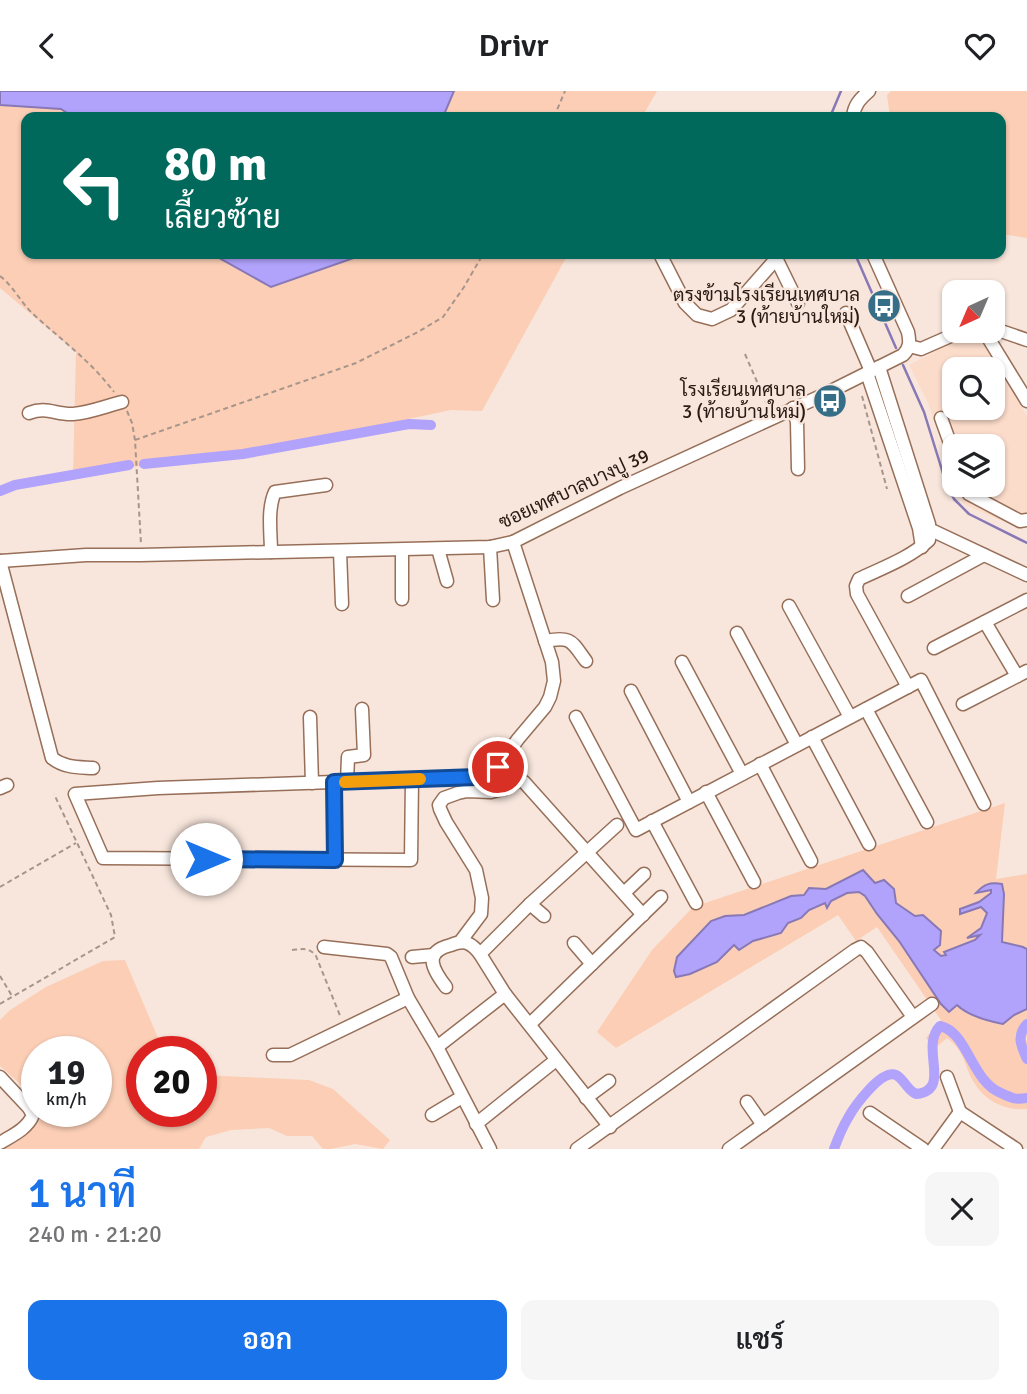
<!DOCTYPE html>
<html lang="th">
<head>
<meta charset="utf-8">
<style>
	:root { --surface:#fff; --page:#f6f6f6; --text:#202124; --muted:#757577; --accent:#1a73e8 }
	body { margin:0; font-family:Signika,Sarabun,sans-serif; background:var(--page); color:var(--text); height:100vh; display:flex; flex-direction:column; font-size:26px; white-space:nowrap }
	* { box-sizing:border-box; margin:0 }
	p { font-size:23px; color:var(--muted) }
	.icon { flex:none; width:38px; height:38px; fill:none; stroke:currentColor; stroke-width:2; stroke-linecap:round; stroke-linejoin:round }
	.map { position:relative; height:1058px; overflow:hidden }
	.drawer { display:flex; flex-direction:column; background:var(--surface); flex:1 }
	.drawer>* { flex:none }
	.guide { position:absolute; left:21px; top:21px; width:985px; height:147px; border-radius:14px; box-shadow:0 2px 5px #0004; background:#00695c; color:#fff; overflow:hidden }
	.needle { width:46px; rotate:224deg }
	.controls { position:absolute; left:942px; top:189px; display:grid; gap:14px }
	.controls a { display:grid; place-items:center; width:63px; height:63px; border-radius:14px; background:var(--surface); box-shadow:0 2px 5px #0004; font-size:35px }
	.speed { position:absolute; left:21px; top:945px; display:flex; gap:14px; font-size:35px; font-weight:700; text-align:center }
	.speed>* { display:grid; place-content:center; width:91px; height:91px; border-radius:50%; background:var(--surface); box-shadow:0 2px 5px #0004; line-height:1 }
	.speed small { font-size:18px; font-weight:400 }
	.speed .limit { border:10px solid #d22; background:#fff; color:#111 }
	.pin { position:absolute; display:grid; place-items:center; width:60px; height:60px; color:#fff; margin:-30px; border:4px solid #fff; border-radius:50%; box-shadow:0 2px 7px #0007 }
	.me { position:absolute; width:77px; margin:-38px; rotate:90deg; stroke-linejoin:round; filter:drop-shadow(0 0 5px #0008) }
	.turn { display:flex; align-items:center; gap:24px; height:147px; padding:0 28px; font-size:32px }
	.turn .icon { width:91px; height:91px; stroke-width:2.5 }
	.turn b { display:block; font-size:49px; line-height:60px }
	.round { display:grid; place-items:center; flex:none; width:74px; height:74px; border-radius:14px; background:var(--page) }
	.headline { display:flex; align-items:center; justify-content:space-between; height:119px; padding:0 28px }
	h1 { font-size:42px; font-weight:600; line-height:52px; color:var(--accent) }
	.primary-button { display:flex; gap:14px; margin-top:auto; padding:14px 28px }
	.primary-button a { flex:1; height:80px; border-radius:14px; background:var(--accent); color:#fff; font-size:28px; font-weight:600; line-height:80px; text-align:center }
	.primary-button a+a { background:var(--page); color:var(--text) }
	header { display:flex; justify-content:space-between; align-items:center; height:91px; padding:0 28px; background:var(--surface); font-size:32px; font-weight:600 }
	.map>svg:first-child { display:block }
</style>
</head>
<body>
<header><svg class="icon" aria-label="back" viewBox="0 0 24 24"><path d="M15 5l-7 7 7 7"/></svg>Drivr<svg class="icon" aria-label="heart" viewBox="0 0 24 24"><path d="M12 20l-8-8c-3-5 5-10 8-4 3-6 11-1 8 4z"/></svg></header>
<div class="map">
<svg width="1027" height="1058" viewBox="0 0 1027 1058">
	<rect width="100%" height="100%" fill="#f8e6dc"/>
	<path fill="#fbdbca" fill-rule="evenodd" d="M975 240 1027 325V434L1021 438 963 413 956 394H992V355H954V386L928 312 909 274ZM954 278H992V317H954Z"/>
	<g fill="#fbceb5">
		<path d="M454 0H657L642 26H443Z"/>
		<path d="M891 0H1027V147L1001 143V26H890L887 4Z"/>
		<path d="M0 14 61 18 73 26H26V163H212L271 196 365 163H568L482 320 451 319 267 358 73 384 76 261 0 197Z"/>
		<path d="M1005 712 996 788 1027 783V858L1023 856 1002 852V827L991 799 992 802 979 811 960 819V823L981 816 987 822 981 837 970 846 981 843 975 849 945 861 946 864 941 865 934 859 915 825 896 812 893 798 875 792 863 779 826 798 809 797 805 804 791 805 744 824 725 825 711 830 678 866 734 854 739 859 753 850 781 842 788 832 801 827 809 819 825 812 827 817 831 810 847 802 859 801 865 805 877 823 899 849 941 913 950 921 957 914 962 919 1003 933 1014 924 1027 918V945L1026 947 1027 951V1018C1007 1020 986 1011 975 993 963 975 967 962 947 947L934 958 926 947 941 929 877 836 856 850 838 824 616 957 597 941 652 859 693 816Z"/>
		<path d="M125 869 164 961H142V1020H201V984L309 989 333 998 390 1049 383 1058 355 1053 331 1058H323L312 1045H287L269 1037 231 1039 206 1046 199 1058H4C22 1048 34 1041 43 1023L42 1020H96V961H37V1008L0 975V929L10 919 46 896 103 870Z"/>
	</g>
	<g fill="#b1a2fc" stroke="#8879b6" stroke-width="2">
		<path d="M0 0H454L443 26H73L61 18 0 14Z"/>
		<path d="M212 163H365L271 196Z"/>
		<path d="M863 779 875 792 884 789 894 798 896 812 915 825 923 824 941 840 940 854 934 859 941 865 946 864 944 861 975 849 980 844 967 847 981 837 987 822 981 816 960 823V818L979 811 991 802V799L976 802C984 793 990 791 1002 793L1004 803 1002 851 1023 856 1027 858V918L1014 924 1003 933C988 930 968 925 957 914L949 921 941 913 899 850 877 823 865 805 859 801 847 802 831 810 827 817 825 812 809 819 801 827 788 832 781 842 753 850 739 859 734 854 717 871 690 883 676 886 674 880 677 866 711 830 725 825 744 824 791 805 804 804 809 797 826 798Z"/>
	</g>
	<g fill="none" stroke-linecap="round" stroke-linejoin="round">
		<g stroke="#8879b6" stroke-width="2.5">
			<path d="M830 26 841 0"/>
			<path d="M855 163 896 257"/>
			<path d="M903 274 924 321 946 392 954 408 969 423 1027 452"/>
		</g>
		<g stroke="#b1a2fc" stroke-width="10">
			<path d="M144 373 243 363 409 333 431 334"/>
			<path d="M0 400 15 394 129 374"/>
			<path d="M1027 933C1016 945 1021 955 1027 968"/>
			<path d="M834 1058C838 1047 842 1037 848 1027 854 1016 881 978 896 984 904 988 907 999 916 1003 953 999 919 957 940 935 968 941 971 990 1001 1002 1012 1007 1015 1009 1027 1007"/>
		</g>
		<g stroke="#976f59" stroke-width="15">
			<g id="minor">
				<path d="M853 26C854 14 860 8 869 0"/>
				<path d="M660 163 685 212 697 224 712 228 731 219 776 168"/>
				<path d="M774 163 798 212"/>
				<path d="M846 222 871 280"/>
				<path d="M992 237 1027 249"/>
				<path d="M984 240 1027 310"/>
				<path d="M909 255 921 258 962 240"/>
				<path d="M879 276 929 433V449C910 467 882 477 859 488L856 495 857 503 908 596"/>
				<path d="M867 282 919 437 922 456"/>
				<path d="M793 317 797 331 798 378"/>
				<path d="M29 322C47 315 56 324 73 323 89 322 106 315 122 311"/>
				<path d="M941 327 954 363"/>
				<path d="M964 394 969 403 1020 430 1027 429"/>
				<path d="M929 438 1027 484"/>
				<path d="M490 456 493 509"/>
				<path d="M438 458 447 490"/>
				<path d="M340 460 342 513"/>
				<path d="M271 461C271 443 267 418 275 401L326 394"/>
				<path d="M0 470 86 464H141L490 456 513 451 620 397 821 305 903 264C910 257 910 251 908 241L873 163"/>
				<path d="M0 470 52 667C65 677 78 676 93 677"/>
				<path d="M908 505 984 464"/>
				<path d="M402 508V459"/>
				<path d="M789 515 850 626"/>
				<path d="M985 531 1017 585"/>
				<path d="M737 542 797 654"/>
				<path d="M545 550C572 545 571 550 586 570"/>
				<path d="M934 557 1027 509"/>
				<path d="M682 571 742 683"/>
				<path d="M631 600 689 711"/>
				<path d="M963 613 1027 580"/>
				<path d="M866 618 927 731"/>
				<path d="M310 626 312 692"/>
				<path d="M576 626 636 739 921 589 984 713"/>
				<path d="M812 646 869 753"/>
				<path d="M760 673 811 770"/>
				<path d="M412 688 411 769 103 767 75 703 158 697 477 686 491 683 498 676 518 648 545 616 550 606 554 590 552 571 513 451"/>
				<path d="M334 691 335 769"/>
				<path d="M347 691 348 666 364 664 362 618"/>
				<path d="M0 697 7 694"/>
				<path d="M706 701 754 791"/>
				<path d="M652 730 696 812"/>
				<path d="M624 802 644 783"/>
				<path d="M530 813 544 825"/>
				<path d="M460 851 481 823 482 807 476 779 446 731 440 718 439 714 444 707 458 702 467 700 491 701 503 698 520 689 524 691 643 824"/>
				<path d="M574 852 592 873"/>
				<path d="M324 856 387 863 391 866 408 907 437 956 490 1058"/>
				<path d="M412 866 434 864"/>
				<path d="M446 896C433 879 422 861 451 854 456 852 462 850 467 852 472 854 477 859 480 863"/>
				<path d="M505 903 610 1036"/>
				<path d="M530 933 661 806"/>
				<path d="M437 956 505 903 480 863 530 813 617 734"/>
				<path d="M273 964H290L408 907"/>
				<path d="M0 986 29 1017 33 1024C27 1038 13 1044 0 1052"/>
				<path d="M947 986 960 1021"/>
				<path d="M586 1007 609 990"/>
				<path d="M747 1011 763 1034"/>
				<path d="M870 1022 923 1058"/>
				<path d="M432 1024 462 1006"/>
				<path d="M476 1033 556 969"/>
				<path d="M577 1058 855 859 861 856 867 861 913 926"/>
				<path d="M729 1058 932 913"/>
				<path d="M933 1058 960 1021 1016 1058"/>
			</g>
		</g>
		<g stroke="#a7958c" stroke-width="2" stroke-dasharray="5 3.5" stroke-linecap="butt">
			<path d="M554 26 565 0"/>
			<path d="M0 185C13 195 20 210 32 222 60 248 91 270 114 301"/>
			<path d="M745 263 768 316"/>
			<path d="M862 305 887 398"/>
			<path d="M127 320 132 332 135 349 141 453"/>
			<path d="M135 349 356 272 418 241 443 226 464 196 483 163"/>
			<path d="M0 796 76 752"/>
			<path d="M292 859C303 858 309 856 316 865L341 927"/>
			<path d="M0 885 12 905"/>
			<path d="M0 913 115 846 111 824 54 703"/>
		</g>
		<use href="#minor" stroke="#fff" stroke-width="12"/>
	</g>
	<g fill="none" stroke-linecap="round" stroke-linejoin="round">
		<g stroke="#114b97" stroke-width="18">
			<path id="route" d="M206 768 335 769 334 691 477 686 491 683 498 676"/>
		</g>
		<use href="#route" stroke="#1a73e8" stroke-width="12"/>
		<path stroke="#f59e0b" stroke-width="12" d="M345 691 420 688"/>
	</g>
	<defs>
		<g id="bus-disc" transform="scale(1.75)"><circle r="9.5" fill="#366e88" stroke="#f8e6dc"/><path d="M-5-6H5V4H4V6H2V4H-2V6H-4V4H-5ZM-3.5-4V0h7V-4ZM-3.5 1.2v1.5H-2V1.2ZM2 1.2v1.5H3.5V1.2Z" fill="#fff"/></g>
	</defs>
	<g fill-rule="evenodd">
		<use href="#bus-disc" x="884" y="215"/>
		<use href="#bus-disc" x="830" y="310"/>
	</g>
	<g text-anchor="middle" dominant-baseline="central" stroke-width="5" stroke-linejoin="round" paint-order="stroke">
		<g font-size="19" fill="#2a1a11" stroke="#f8e6dc" text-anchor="end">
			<text x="860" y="204">ตรงข้ามโรงเรียนเทศบาล<tspan x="860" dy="22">3 (ท้ายบ้านใหม่)</tspan></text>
			<text x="806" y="299">โรงเรียนเทศบาล<tspan x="806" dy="22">3 (ท้ายบ้านใหม่)</tspan></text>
		</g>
		<g font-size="19" fill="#2a1a11" stroke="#f8e6dc">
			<text transform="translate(574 398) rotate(-25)">ซอยเทศบาลบางปู 39</text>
		</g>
	</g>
</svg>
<div class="controls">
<a><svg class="needle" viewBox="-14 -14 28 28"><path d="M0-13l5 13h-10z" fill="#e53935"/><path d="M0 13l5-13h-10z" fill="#757577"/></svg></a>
<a><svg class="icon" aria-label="search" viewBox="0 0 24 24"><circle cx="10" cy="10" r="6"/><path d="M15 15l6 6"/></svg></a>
<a><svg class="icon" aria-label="layers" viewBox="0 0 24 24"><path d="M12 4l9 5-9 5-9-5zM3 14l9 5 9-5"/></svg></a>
</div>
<div class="speed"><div>19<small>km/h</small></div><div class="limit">20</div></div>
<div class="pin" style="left:498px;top:676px;background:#d93025"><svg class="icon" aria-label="arrive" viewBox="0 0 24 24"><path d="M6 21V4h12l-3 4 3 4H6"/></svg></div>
<svg class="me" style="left:206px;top:768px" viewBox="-20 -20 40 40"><circle r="19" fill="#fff"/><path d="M0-13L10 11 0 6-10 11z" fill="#1a73e8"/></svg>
<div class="guide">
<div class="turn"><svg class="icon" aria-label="left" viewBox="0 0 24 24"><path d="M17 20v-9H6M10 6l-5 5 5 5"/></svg><div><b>80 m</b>เลี้ยวซ้าย</div></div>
</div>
</div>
<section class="drawer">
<div class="headline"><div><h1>1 นาที</h1><p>240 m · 21:20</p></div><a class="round"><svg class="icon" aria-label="close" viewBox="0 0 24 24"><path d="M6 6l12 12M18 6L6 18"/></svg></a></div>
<div class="primary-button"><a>ออก</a><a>แชร์</a></div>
</section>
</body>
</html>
